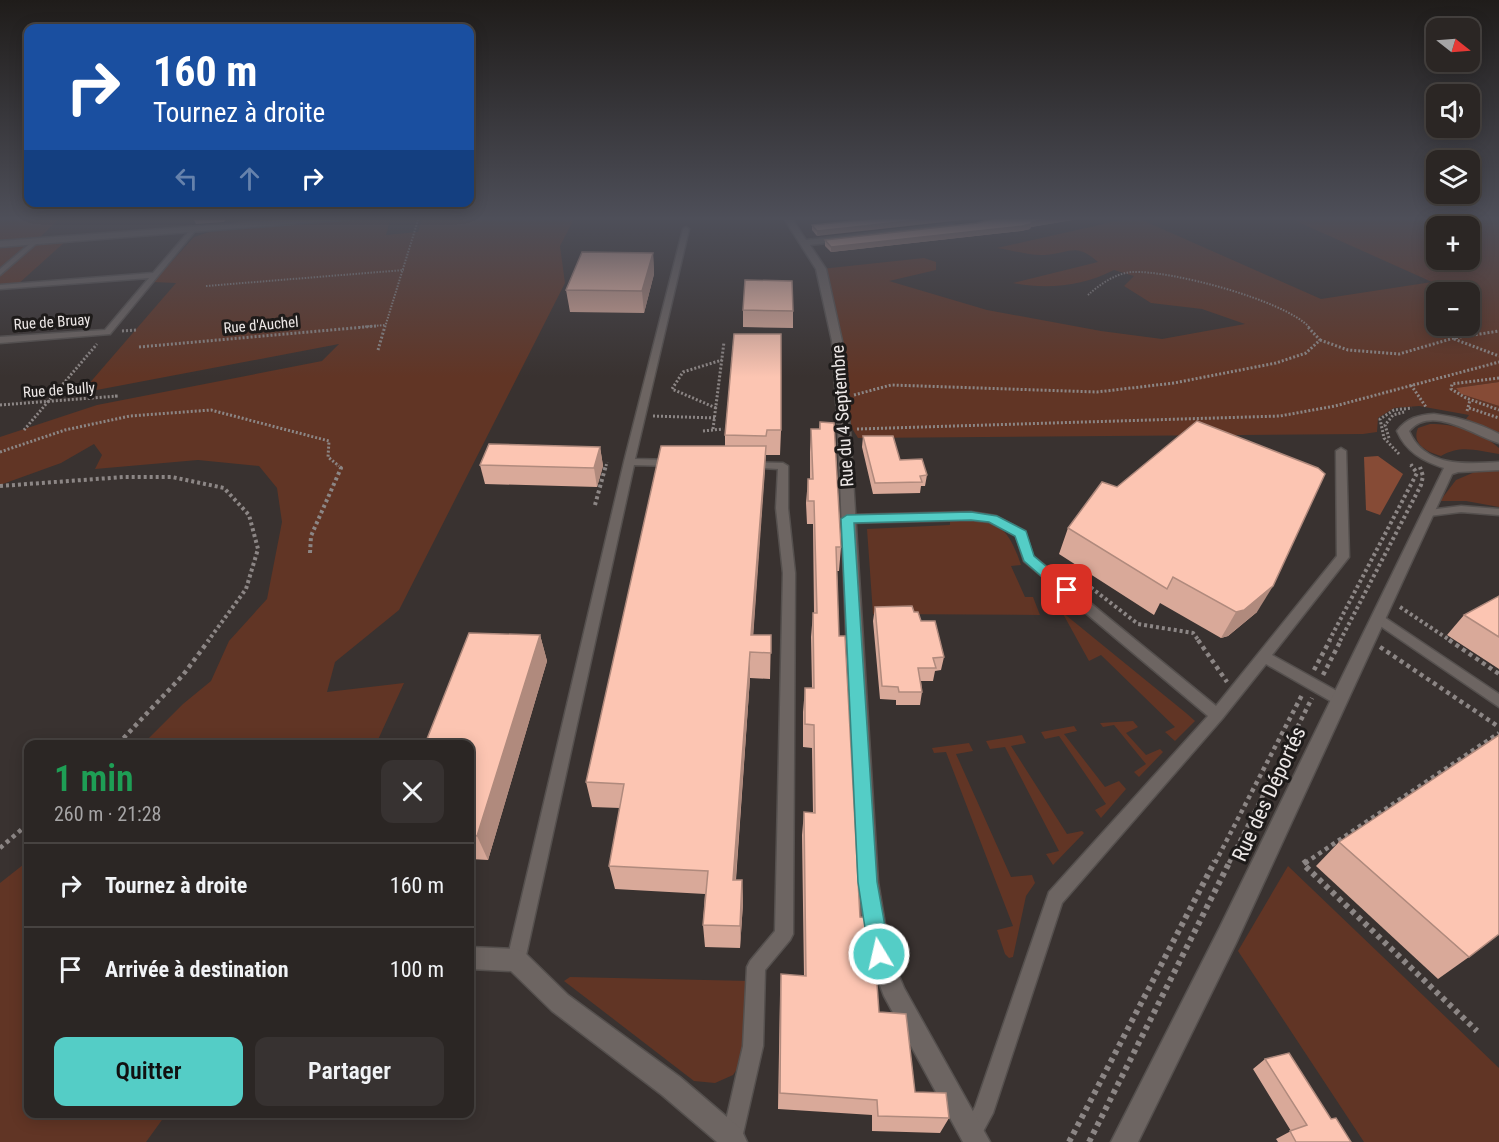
<!DOCTYPE html>
<html lang="fr">
<head>
<meta charset="utf-8">
<style>
	:root { --surface:#2b2624; --page:#373231; --text:#f1f3f6; --muted:#a6a5a6; --line:#474341; --accent:#54cdc6 }
	body { margin:0; font-family:"Roboto Condensed",sans-serif; background:var(--page); color:var(--text); height:100vh; display:flex; flex-direction:column; font-size:22px; white-space:nowrap }
	* { box-sizing:border-box; margin:0 }
	p { font-size:20px; color:var(--muted) }
	.icon { flex:none; width:33px; height:33px; fill:none; stroke:currentColor; stroke-width:2; stroke-linecap:round; stroke-linejoin:round }
	.map { position:relative; flex:1; overflow:hidden }
	.panel { position:absolute; left:24px; top:740px; width:450px; height:378px; display:flex; flex-direction:column; background:var(--surface); border-radius:12px; box-shadow:0 3px 15px #0003,0 0 0 2px var(--line) }
	.panel>* { flex:none }
	.guide { position:absolute; left:24px; top:24px; width:450px; height:183px; border-radius:12px; box-shadow:0 3px 15px #0003,0 0 0 2px var(--line); background:#1a4fa0; color:#fff; overflow:hidden }
	.needle { width:39px; rotate:107deg }
	.tools { position:absolute; left:1426px; top:18px; display:grid; gap:12px }
	.tools a { display:grid; place-items:center; width:54px; height:54px; border-radius:12px; background:var(--surface); box-shadow:0 3px 15px #0003,0 0 0 2px var(--line); font-size:30px }
	.pin { position:absolute; display:grid; place-items:center; width:51px; height:51px; color:#fff; margin:-26px; border-radius:12px; box-shadow:0 3px 9px #0006 }
	.me { position:absolute; width:66px; margin:-33px; rotate:351deg; stroke-linejoin:round; filter:drop-shadow(0 0 4px #0008) }
	.turn { display:flex; align-items:center; gap:21px; height:126px; padding:0 30px; font-size:27px }
	.turn .icon { width:78px; height:78px; stroke-width:2.5 }
	.turn b { display:block; font-size:42px; line-height:51px }
	.lanes { display:flex; align-items:center; height:57px; padding:0 30px; background:#0003; justify-content:center; gap:30px; direction:ltr }
	.lanes .off { opacity:.35 }
	.round { display:grid; place-items:center; flex:none; width:63px; height:63px; border-radius:12px; background:var(--page) }
	.overview { display:flex; align-items:center; justify-content:space-between; height:102px; padding:0 30px }
	h1 { font-size:36px; font-weight:600; line-height:45px; color:#1e9e55 }
	.primary-button { display:flex; gap:12px; margin-top:auto; padding:12px 30px }
	.primary-button a { flex:1; height:69px; border-radius:12px; background:var(--accent); color:#111; font-size:24px; font-weight:600; line-height:69px; text-align:center }
	.primary-button a+a { background:var(--page); color:var(--text) }
	ul { padding:0; list-style:none }
	li { display:flex; align-items:center; gap:18px; height:84px; padding:0 30px; border-top:2px solid var(--line) }
	li div { flex:1 }
	li b { display:block; font-size:22px }
	li em { font-style:normal }
	.map>svg:first-child { display:block }
</style>
</head>
<body>
<div class="map">
<svg width="1499" height="1142" viewBox="0 0 1499 1142">
	<rect width="100%" height="100%" fill="#393230"/>
	<g fill="#613525" fill-rule="evenodd">
		<path d="M0 217H61L36 241 67 240 17 285 0 287Z"/>
		<path d="M382 217H391L386 235 418 232 423 217H575L560 246 565 283 399 610 335 662 327 692 404 683 376 744H143L183 704 211 681 229 641 267 599 282 522 277 488 259 466 198 460 95 469 102 455 94 444 61 463 0 485V437L97 405 322 361 339 344 81 393 176 283 153 282 194 237 209 232Z"/>
		<path d="M1135 217 1321 299 1432 282 1287 217H1499V382L1456 388 1461 394 1499 406V433L1466 419 1469 415 1419 406 1394 408 1378 418 1377 432 1363 434 858 438 847 420 821 269 924 258 936 262V270L889 281 987 310 1101 331 1162 339 1245 324 1202 309 1151 303 1124 286 1134 276 1114 270C1083 286 1047 290 1013 283L1098 262C1075 242 1071 253 1045 255 1030 256 1012 250 997 248ZM1437 226H1470V260H1437ZM1437 292H1470V326H1437Z"/>
		<path d="M1430 424C1455 424 1480 431 1499 448V454C1478 451 1461 444 1441 456 1427 452 1411 444 1418 428Z"/>
		<path d="M1477 471H1499V507L1466 501H1440L1456 480Z"/>
		<path d="M950 521C994 520 1006 520 1021 565L1011 566 1025 597H1033L1040 615 873 614 867 529 950 525Z"/>
		<path d="M1062 612 1186 713 1195 721 1175 741 1165 732 1175 727 1101 655 1089 661Z"/>
		<path d="M1133 721 1138 727 1126 733 1146 755 1160 749 1163 752 1139 777 1134 772 1146 764 1114 725 1103 727 1100 723Z"/>
		<path d="M1074 726 1077 731 1064 734 1105 787 1119 781 1126 789 1101 818 1095 810 1106 804 1059 736 1045 739 1041 732Z"/>
		<path d="M1022 735 1026 743 1011 746 1067 834 1082 831 1084 833 1053 865 1046 854 1059 851 1005 747 990 749 986 741Z"/>
		<path d="M969 743 973 751 956 754 1011 877 1032 875 1035 883 1026 896 1013 957 1009 958 1005 954 997 930 1013 926 946 752 934 753 932 748Z"/>
		<path d="M28 861V1113H167L146 1142H0V883Z"/>
		<path d="M1288 866 1499 1068V1142H1364L1238 951Z"/>
		<path d="M570 977 751 981 745 1057 733 1075 715 1083 694 1081 564 981Z"/>
	</g>
	<g fill="#864b36">
		<path d="M1499 382V406L1461 394 1456 388Z"/>
		<path d="M1378 456 1403 474 1380 515 1366 510 1364 457Z"/>
	</g>
	<g fill="none" stroke-linecap="round" stroke-linejoin="round">
		<g stroke="#55504e" stroke-width="3">
			<g id="service">
				<path d="M686 227 689 229 635 459 672 460 677 463 672 466 634 465 525 960 522 966 516 969 510 966 507 960 624 462 683 229Z"/>
				<path d="M190 230 195 231 110 334 0 343V337L105 330 149 278 0 289V285L153 273Z"/>
				<path d="M33 241 38 242 0 275V269Z"/>
				<path d="M1341 448 1346 451 1349 557 1272 655 1344 695 1346 699 1344 703 1339 705 1334 703 1266 664 1222 719 1062 903 993 1113 979 1139 973 1142 965 1139 962 1132 975 1107 1049 892 1208 716 1024 561 1016 536 989 522 971 520 847 523 841 519 847 515 971 512 996 516 1025 531 1033 556 1216 706 1337 556 1336 451Z"/>
				<path d="M749 462 783 463 788 466V508L795 573 793 934 790 940 765 970 763 1046 742 1138 741 1142H723L722 1138 743 1046 747 967 750 961 775 931 783 573 776 508 778 469 745 467 744 465Z"/>
				<path d="M1461 506 1499 509V515L1461 512 1429 516 1423 513 1429 510Z"/>
				<path d="M1378 613 1499 694V707L1373 621 1372 618 1373 615Z"/>
			</g>
		</g>
		<g stroke="#55504e" stroke-width="3">
			<g id="minor">
				<path d="M322 217H358L354 219 0 247V241Z"/>
				<path d="M783 217H791L806 240 952 224 956 226 952 228 810 245 826 269 842 341 850 430 878 882 890 954 904 988 990 1142H963L884 996 868 954 856 882 838 430 832 341 816 269Z"/>
				<path d="M1434 414C1457 417 1479 423 1499 434V443C1474 436 1432 404 1409 431 1425 468 1467 464 1499 462V470L1458 472 1452 474 1236 943 1138 1142H1111L1220 927 1444 468C1423 461 1406 452 1397 431 1407 418 1418 415 1434 414Z"/>
				<path d="M470 947 516 949 524 952 568 995 680 1077 741 1129 747 1142H717L662 1095 552 1011 511 971 470 969Z"/>
			</g>
		</g>
		<g stroke="#8c8685" stroke-width="2" stroke-dasharray="1.5 1.5" stroke-linecap="butt">
			<path d="M206 286 404 270"/>
			<path d="M1088 295C1099 285 1116 273 1132 272 1170 270 1284 300 1309 327"/>
			<path d="M359 327 386 325"/>
			<path d="M385 327 419 217"/>
		</g>
		<g stroke="#8c8685" stroke-width="3" stroke-dasharray="2 2" stroke-linecap="butt">
			<path d="M122 331 137 330"/>
			<path d="M1454 339 1499 356"/>
			<path d="M1320 340 1348 350 1399 354 1454 338 1499 331"/>
			<path d="M139 347 376 326"/>
			<path d="M378 350 385 326"/>
			<path d="M1499 378 1452 384 1451 389 1466 398 1499 410"/>
			<path d="M1411 385 1426 407"/>
			<path d="M854 395 891 385 1097 392 1174 383 1276 363 1306 353 1320 340 1307 326"/>
			<path d="M0 405 118 396H115"/>
			<path d="M716 408 672 389 683 372 722 360"/>
			<path d="M1469 408 1499 418"/>
			<path d="M1467 411 1470 400"/>
			<path d="M653 416 715 418"/>
			<path d="M713 429 724 342"/>
			<path d="M857 429 1280 416 1335 406 1499 362"/>
			<path d="M24 430 97 344"/>
			<path d="M703 431 723 429"/>
			<path d="M1389 438 1385 425 1393 415 1404 412"/>
			<path d="M0 452 65 430 130 416 211 410 329 441 328 457 339 466"/>
			<path d="M1399 454 1384 438 1380 419 1394 410 1412 408"/>
			<path d="M1411 464 1412 466"/>
			<path d="M606 466 607 462"/>
		</g>
		<g stroke="#8c8685" stroke-width="4" stroke-dasharray="3 3" stroke-linecap="butt">
			<path d="M0 486 124 477H172L224 488 249 515 258 549 246 589 208 641"/>
			<path d="M595 505 606 465"/>
			<path d="M310 553 311 536 341 468 337 465"/>
			<path d="M1067 569 1138 624 1193 633 1199 641"/>
			<path d="M1400 607 1451 641"/>
			<path d="M1329 641 1417 473 1411 465"/>
			<path d="M1340 641 1421 485 1423 476 1420 467"/>
		</g>
		<g stroke="#8c8685" stroke-width="4.5" stroke-dasharray="4 4" stroke-linecap="butt">
			<path d="M1198 640 1227 682"/>
			<path d="M1449 640 1499 674"/>
			<path d="M1380 647 1499 727"/>
			<path d="M1314 670 1330 640"/>
			<path d="M1323 675 1341 640"/>
			<path d="M118 744 183 675 209 640"/>
			<path d="M0 848 28 824"/>
			<path d="M1215 863 1303 693"/>
			<path d="M1229 863 1312 698"/>
			<path d="M1305 863 1499 733"/>
		</g>
		<g stroke="#8c8685" stroke-width="6" stroke-dasharray="4.5 4.5" stroke-linecap="butt">
			<path d="M1307 861 1303 864 1477 1031"/>
			<path d="M1069 1142 1215 861"/>
			<path d="M1089 1142 1230 861"/>
		</g>
		<use href="#service" fill="#6d6562" fill-rule="evenodd"/>
		<use href="#minor" fill="#6d6562" fill-rule="evenodd"/>
	</g>
	<g fill="#d9a999">
		<path d="M891 217 817 236 812 230V225Z"/>
		<path d="M1090 217 1031 227 1030 229 1021 231 831 252 825 246V240L977 223Z"/>
		<path d="M653 253 654 274 644 313 570 312 566 290Z"/>
		<path d="M743 310 793 311V328L743 327Z"/>
		<path d="M734 334 781 430 780 455H766L765 461 753 635H771L770 679 750 678 736 880H742L743 903 740 948 705 947 703 925 705 894 615 889 609 866 620 808 592 807 586 782 725 446V435Z"/>
		<path d="M820 422 841 547 839 571H837L839 636 860 917 879 1012 915 1092 949 1118 940 1133 872 1131V1115L778 1109 780 994 781 974 804 976 802 835 804 812 813 813 812 748 803 747V712L805 688H812L811 637 813 613H814L813 524H807L806 503 808 479H810V452L811 429H819Z"/>
		<path d="M863 436 900 460 927 475 925 486H921L920 493 873 494 862 447Z"/>
		<path d="M600 447 603 466 597 487 485 484 480 465Z"/>
		<path d="M1068 528 1257 612 1228 636 1221 638 1160 603 1154 615 1059 554Z"/>
		<path d="M1499 596V669L1447 635 1464 615Z"/>
		<path d="M875 607 921 621 944 657 941 670 935 671 933 681H921L922 692 920 705H896V700L880 699 873 621Z"/>
		<path d="M540 635 547 661 488 860 470 859V744Z"/>
		<path d="M1339 842 1469 957 1438 979 1316 866Z"/>
		<path d="M1265 1059 1331 1119 1351 1142H1278L1276 1139 1291 1131 1253 1069Z"/>
	</g>
	<g fill="#b08a7d">
		<path d="M212 217H227L224 222 196 224 193 218Z"/>
		<path d="M946 217H989L817 236V231Z"/>
		<path d="M1061 217H1090L1031 227 1032 222Z"/>
		<path d="M1031 224 1030 229 1021 231 831 252V247Z"/>
		<path d="M653 253 654 274 644 313 642 291Z"/>
		<path d="M766 446 765 471 752 653 751 635Z"/>
		<path d="M600 447 603 466 597 487 594 468Z"/>
		<path d="M1273 586 1257 612 1228 636 1221 638 1236 612Z"/>
		<path d="M540 635 547 661 488 860 477 836Z"/>
		<path d="M750 652V678L734 903 733 880Z"/>
		<path d="M742 880 743 903 740 948V926Z"/>
	</g>
	<g fill="#fcc5b2" stroke="#b08a7d" stroke-width="1.5">
		<path d="M194 217H212L193 218Z"/>
		<path d="M891 217H946L817 231 812 225Z"/>
		<path d="M999 217H1061L1032 222 1031 224 1022 226 831 247 825 240 977 223Z"/>
		<path d="M582 252 653 253 642 291 566 290Z"/>
		<path d="M745 280 792 281 793 311 743 310Z"/>
		<path d="M734 334H781V430H767L766 436 725 435Z"/>
		<path d="M1197 421 1318 468 1325 474 1273 586 1244 610 1236 612 1173 577 1167 589 1068 528 1102 482 1117 487Z"/>
		<path d="M820 422 834 423 841 547H836L839 636H845L860 917 868 918 874 943 879 1012 906 1014 915 1092 946 1093 949 1118 878 1116 877 1100 780 1093 781 974 806 976 804 812 815 813 814 725 805 724V688H814L813 613H817L814 501H808V479H813L811 429H820Z"/>
		<path d="M863 436H893L900 460 922 459 927 475 920 476 922 482 875 483Z"/>
		<path d="M489 444 600 447 594 468 480 465Z"/>
		<path d="M661 446H766L751 635H771V653L750 652 733 880H742L740 926 703 925 708 871 609 866 624 784 586 782Z"/>
		<path d="M1499 596V637L1464 615Z"/>
		<path d="M912 606 914 612H918L921 621H935L944 657 933 658 936 668H918L922 692H899L898 687 882 686 875 607Z"/>
		<path d="M469 633 540 635 477 836 470 835V744H425Z"/>
		<path d="M1499 735V934L1469 957 1339 842Z"/>
		<path d="M1289 1053 1331 1119 1336 1118 1351 1142H1296L1290 1131 1307 1125 1265 1059Z"/>
	</g>
	<linearGradient id="sky" x2="0" y2="1"><stop stop-color="#1f1c1a"/><stop offset="0.58" stop-color="#4e4f59"/><stop offset="1" stop-color="#4e4f59" stop-opacity="0"/></linearGradient>
	<rect width="1499" height="377" fill="url(#sky)"/>
	<path fill="#54cdc6" stroke="#378581" stroke-width="1.5" d="M971 512 997 516 1026 531 1034 556 1074 590 1072 594H1062L1024 561 1015 536 989 522 971 520 854 523 877 882 890 954 887 961 879 964 872 961 869 954 858 882 841 519 847 515Z"/>
	<g text-anchor="middle" dominant-baseline="central" stroke-width="6" stroke-linejoin="round" paint-order="stroke">
		<g font-size="15" fill="#ede8e7" stroke="#1e1b1a">
			<text transform="translate(52 322) rotate(-4)">Rue de Bruay</text>
			<text transform="translate(261 325) rotate(-5)">Rue d'Auchel</text>
			<text transform="translate(59 390) rotate(-4)">Rue de Bully</text>
		</g>
		<g font-size="18" fill="#ede8e7" stroke="#1e1b1a">
			<text transform="translate(842 416) rotate(-94)">Rue du 4 Septembre</text>
		</g>
		<g font-size="21" fill="#ede8e7" stroke="#1e1b1a">
			<text transform="translate(1269 794) rotate(-65)">Rue des Déportés</text>
		</g>
	</g>
</svg>
<div class="tools">
<a><svg class="needle" viewBox="-14 -14 28 28"><path d="M0-13l5 13h-10z" fill="#e53935"/><path d="M0 13l5-13h-10z" fill="#a6a5a6"/></svg></a>
<a><svg class="icon" aria-label="sound" viewBox="0 0 24 24"><path d="M4 9h4l5-4v14l-5-4H4zM17 9q2 3 0 6"/></svg></a>
<a><svg class="icon" aria-label="layers" viewBox="0 0 24 24"><path d="M12 4l9 5-9 5-9-5zM3 14l9 5 9-5"/></svg></a>
<a>+</a>
<a>−</a>
</div>
<div class="pin" style="left:1067px;top:590px;background:#d93025"><svg class="icon" aria-label="arrive" viewBox="0 0 24 24"><path d="M6 21V4h12l-3 4 3 4H6"/></svg></div>
<svg class="me" style="left:879px;top:954px" viewBox="-20 -20 40 40"><circle r="17" fill="#54cdc6" stroke="#fff" stroke-width="3"/><path d="M0-11L8 9 0 5-8 9z" fill="#fff"/></svg>
<div class="guide">
<div class="turn"><svg class="icon" aria-label="right" viewBox="0 0 24 24"><path d="M7 20v-9h11M14 6l5 5-5 5"/></svg><div><b>160 m</b>Tournez à droite</div></div>
<div class="lanes"><svg class="icon off" aria-label="left" viewBox="0 0 24 24"><path d="M17 20v-9H6M10 6l-5 5 5 5"/></svg><svg class="icon off" aria-label="ahead" viewBox="0 0 24 24"><path d="M12 20V5M6 11l6-6 6 6"/></svg><svg class="icon" aria-label="right" viewBox="0 0 24 24"><path d="M7 20v-9h11M14 6l5 5-5 5"/></svg></div>
</div>
<section class="panel">
<div class="overview"><div><h1>1 min</h1><p>260 m · 21:28</p></div><a class="round"><svg class="icon" aria-label="close" viewBox="0 0 24 24"><path d="M6 6l12 12M18 6L6 18"/></svg></a></div>
<ul>
<li><svg class="icon" aria-label="right" viewBox="0 0 24 24"><path d="M7 20v-9h11M14 6l5 5-5 5"/></svg><div><b>Tournez à droite</b></div><em>160 m</em></li>
<li><svg class="icon" aria-label="arrive" viewBox="0 0 24 24"><path d="M6 21V4h12l-3 4 3 4H6"/></svg><div><b>Arrivée à destination</b></div><em>100 m</em></li>
</ul>
<div class="primary-button"><a>Quitter</a><a>Partager</a></div>
</section>
</div>
</body>
</html>
